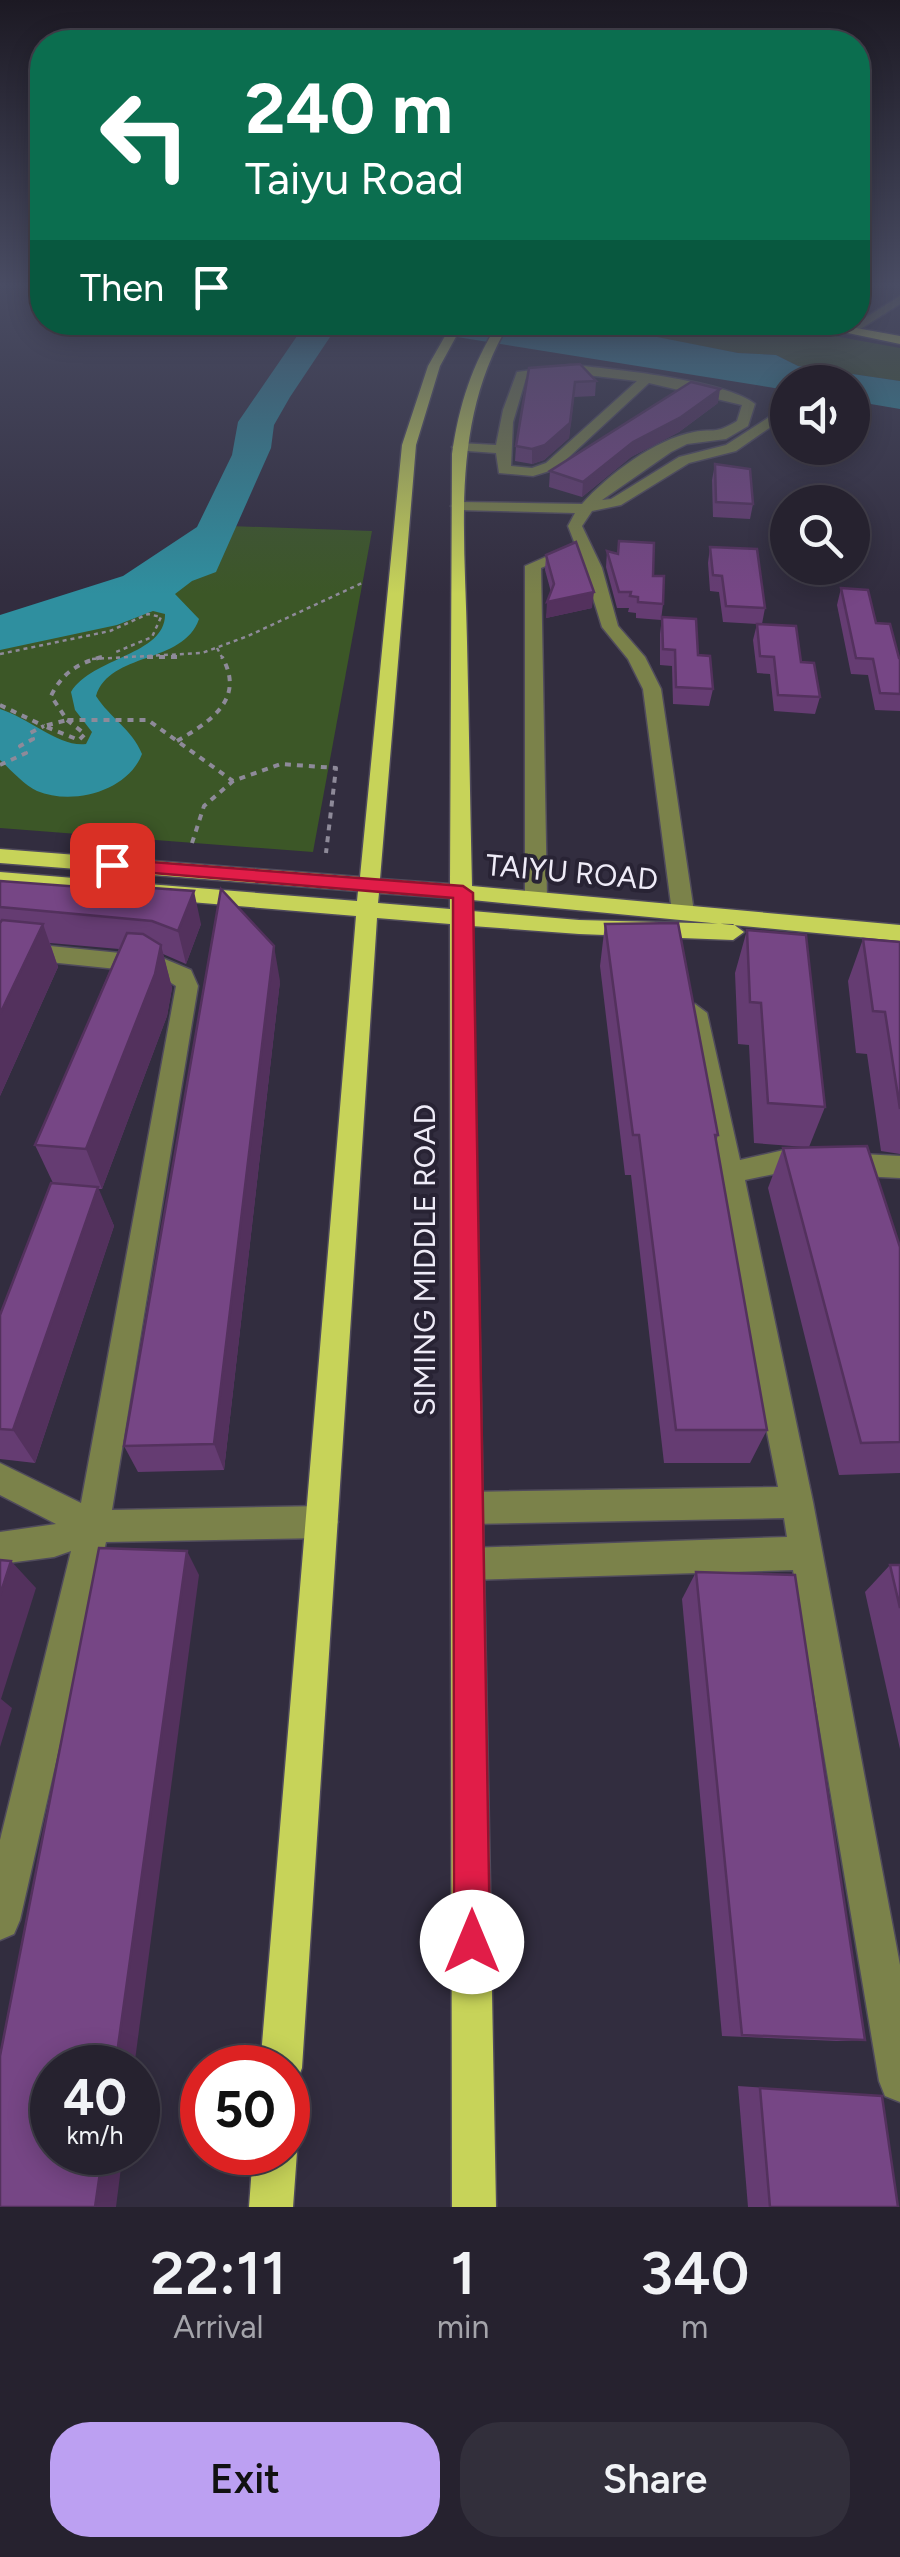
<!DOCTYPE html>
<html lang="en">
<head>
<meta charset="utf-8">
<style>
	:root { --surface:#26222f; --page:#322f3b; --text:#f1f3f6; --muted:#a4a4aa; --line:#423f4b; --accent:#bca0f2 }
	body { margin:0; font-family:Figtree,sans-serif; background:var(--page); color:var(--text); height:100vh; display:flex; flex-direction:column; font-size:38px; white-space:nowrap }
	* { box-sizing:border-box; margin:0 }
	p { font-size:32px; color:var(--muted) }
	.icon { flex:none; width:55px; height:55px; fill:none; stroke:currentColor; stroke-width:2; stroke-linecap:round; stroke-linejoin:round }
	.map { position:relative; height:2207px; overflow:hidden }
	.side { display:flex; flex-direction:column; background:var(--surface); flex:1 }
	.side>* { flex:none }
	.guide { position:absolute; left:30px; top:30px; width:840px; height:305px; border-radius:40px; box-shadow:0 5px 25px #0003,0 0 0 2px var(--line); background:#0b6e4f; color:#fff; overflow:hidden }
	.tools { position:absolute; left:770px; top:365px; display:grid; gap:20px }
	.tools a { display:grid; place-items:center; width:100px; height:100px; border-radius:50%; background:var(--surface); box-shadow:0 5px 25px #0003,0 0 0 2px var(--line); font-size:50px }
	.speed { position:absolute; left:30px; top:2045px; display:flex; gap:20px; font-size:50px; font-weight:700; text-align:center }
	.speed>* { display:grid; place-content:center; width:130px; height:130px; border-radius:50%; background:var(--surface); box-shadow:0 5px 25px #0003,0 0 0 2px var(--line); line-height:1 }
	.speed small { font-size:25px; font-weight:400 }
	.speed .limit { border:15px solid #d22; background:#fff; color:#111 }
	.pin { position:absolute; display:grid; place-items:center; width:85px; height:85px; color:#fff; margin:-42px; border-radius:20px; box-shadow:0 5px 15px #0006 }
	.me { position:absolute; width:110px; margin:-55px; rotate:0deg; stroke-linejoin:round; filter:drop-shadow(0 0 8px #0008) }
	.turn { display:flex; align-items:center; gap:35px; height:210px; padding:0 50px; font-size:45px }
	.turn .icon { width:130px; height:130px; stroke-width:2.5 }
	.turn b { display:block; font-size:70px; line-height:85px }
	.then { display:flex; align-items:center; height:95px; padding:0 50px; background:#0003; gap:20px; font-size:38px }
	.eta { display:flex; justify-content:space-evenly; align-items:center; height:170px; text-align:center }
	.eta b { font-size:60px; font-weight:600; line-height:70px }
	.primary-button { display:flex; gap:20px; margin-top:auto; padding:20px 50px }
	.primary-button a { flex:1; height:115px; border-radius:40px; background:var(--accent); color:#111; font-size:40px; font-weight:600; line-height:115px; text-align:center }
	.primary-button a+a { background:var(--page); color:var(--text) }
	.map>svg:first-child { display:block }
</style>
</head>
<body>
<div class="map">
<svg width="900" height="2207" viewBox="0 0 900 2207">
	<rect width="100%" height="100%" fill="#322d3f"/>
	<g fill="#3c5727">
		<path d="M627 323H763L900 348V381L798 366 776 355 738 353 650 336 646 326Z"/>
		<path d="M230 526 372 531 313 852 0 828V648Z"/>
	</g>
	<g fill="#2f8f9f">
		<path d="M581 322C602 327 618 323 639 323L642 334 738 353 776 355 798 366 900 381V409L853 401 852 382H788L787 390 370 323Z"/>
		<path d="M306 323H363L332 334 290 397 274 425 271 448 216 572 192 581 175 594 199 619C183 665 110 651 96 696 110 718 132 729 142 754 128 791 73 806 37 791 24 785 11 770 0 760V709C27 717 61 748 86 744L92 732 75 710 71 692C93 657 166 655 165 614L153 611 117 625 0 650V615L123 576 197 527 232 455 238 422Z"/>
	</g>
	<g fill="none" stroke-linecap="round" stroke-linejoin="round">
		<g stroke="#504b5c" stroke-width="3">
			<g id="minor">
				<path d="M900 296V304L854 333 844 331Z"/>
				<path d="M570 365C609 368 728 381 755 404L748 426 726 439 687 444 671 452 602 500 611 499 679 457 726 445 788 405V415L736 451 689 463 621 505 592 511 582 526 602 568 618 626 645 657 661 689 694 912 683 919 672 912 643 689 628 659 602 627 579 552 541 568 547 898 536 905 525 898V566L575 544 568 526 575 513 458 510 451 506 458 502 582 504C608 475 655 439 694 432 715 428 714 435 737 421L742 405 649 383 556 469 533 476 499 473 496 453 454 450 452 447 459 443 496 445 503 410 517 372ZM570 373 637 381 546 463 532 468 511 466 513 422 526 378Z"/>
				<path d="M0 941 160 957 191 970 198 986 112 1510 322 1506 333 1511 338 1522 333 1533 322 1538 106 1542 20 1920 14 1934 0 1940V1840L71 1551 54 1557 0 1564V1532L56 1524 0 1495V1463L81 1503 176 986 156 973 0 957Z"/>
				<path d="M695 1004 707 1013 740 1160 784 1150 900 1156V1178L784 1172 745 1180 813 1502 900 1965V2102L885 2096 879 2081 793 1570 469 1580 457 1576 453 1564 457 1552 469 1548 787 1537 784 1518 469 1524 458 1519 453 1508 458 1497 469 1492 778 1487 683 1013Z"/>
			</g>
		</g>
		<g stroke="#504b5c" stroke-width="3">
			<g id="major">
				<path d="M453 322H464L440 366 416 445 380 879 450 884 452 454C459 405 472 364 499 322H510C450 420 465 532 467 642 469 723 470 804 472 886L900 925V941L472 900V911L579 920 733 924 744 932 733 940 579 934 472 926 496 2207H452L450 924 377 918 302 2068 296 2083 288 2086V2068H260L356 916 0 886V872L357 901 358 891 0 863V849L360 877 402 445 428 366ZM379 893 450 898V909L378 903Z"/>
				<path d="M796 322H823L900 336V344Z"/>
				<path d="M288 2136 297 2152 293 2207H249L253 2152H288Z"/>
			</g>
		</g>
		<g stroke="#8e8a99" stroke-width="2.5" stroke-dasharray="4 4" stroke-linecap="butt">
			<path d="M217 648 223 659"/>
			<path d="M0 654 110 631 148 614 161 617 152 637 116 652"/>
			<path d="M92 659 202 653 248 636 362 583"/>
		</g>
		<g stroke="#8e8a99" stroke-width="4" stroke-dasharray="6 6" stroke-linecap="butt">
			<path d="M102 657C78 663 62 673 51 696L67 720H148L233 781 281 764 336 768 326 853"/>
			<path d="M147 657H183"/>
			<path d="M0 705 44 726"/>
			<path d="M67 720 85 734 79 740 44 726Z"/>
			<path d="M177 741C210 722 246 699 222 657"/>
			<path d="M0 765 26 753 20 746 33 739 30 733 44 726"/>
			<path d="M192 843 204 806 233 781"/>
		</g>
		<use href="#minor" fill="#7b824a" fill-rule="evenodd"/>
		<use href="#major" fill="#c7d359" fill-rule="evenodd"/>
	</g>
	<g fill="#653c72">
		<path d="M858 285H868L866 295 858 294Z"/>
		<path d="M529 368 596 381 595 396 574 397 569 438 544 460 532 464 515 461 516 446Z"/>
		<path d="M718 403 679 432 631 457 582 497 549 487 550 471Z"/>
		<path d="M715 464 753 504 750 519 713 517 712 480Z"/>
		<path d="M710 547 765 608 762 624 801 662 820 697 815 714 774 711 770 674 757 673 753 640 757 624 723 622 719 592 710 591 708 563Z"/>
		<path d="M607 551 653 576 663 604 661 620 636 618V613L628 612 629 608H617L606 567Z"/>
		<path d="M546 555 592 608 546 618 551 592 545 570Z"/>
		<path d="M841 588 876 623 900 658V711L875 710 868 675 851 674 837 605Z"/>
		<path d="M662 617 698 655 713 689 709 706 673 704 672 666 660 665V634Z"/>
		<path d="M0 881 201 924 186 964 163 954 172 988 167 1016 102 1189H98L114 1226 35 1463 0 1459V1315L53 1183 35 1145 119 949 50 943 58 967 0 1096Z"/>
		<path d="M605 924 718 1135 716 1142 767 1430 750 1463H664L631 1175H625L600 966Z"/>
		<path d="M747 930 825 1107 809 1147 900 1247V1473L839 1475 768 1188 783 1148 805 1147 754 1143 749 1045 738 1044 735 973Z"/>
		<path d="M863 939 900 942V1154L881 1151 867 1054 856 1053 848 981Z"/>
		<path d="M280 981 224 1470 138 1472 124 1446Z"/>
		<path d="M890 1565H900V1749L865 1592Z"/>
		<path d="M696 1572 865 2040 837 2041 722 2036 682 1599Z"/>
		<path d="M738 2086 882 2096 898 2207H748Z"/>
	</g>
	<g fill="#53315d">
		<path d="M575 382 569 438 544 460 532 464V449Z"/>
		<path d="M720 389 718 403 679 432 631 457 582 497 583 482 633 442Z"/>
		<path d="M594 592 592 608 546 618 547 602Z"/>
		<path d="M194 891 201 924 186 964 178 931Z"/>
		<path d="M43 924 58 967 0 1096V1014Z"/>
		<path d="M161 945 172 988 167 1016 102 1189 86 1149Z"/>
		<path d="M274 946 280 981 224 1470 214 1444Z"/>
		<path d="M98 1187 114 1226 35 1463 13 1430Z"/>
		<path d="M187 1551 199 1575 134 2068H115Z"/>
		<path d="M11 1561 36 1588 1 1699 12 1708 0 1747V1595Z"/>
		<path d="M103 2152H123L116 2207H95Z"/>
	</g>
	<g fill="#764685" stroke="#53315d" stroke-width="2.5">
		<path d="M580 364 596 381 575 382 570 423 545 445 532 449 516 446 529 368Z"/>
		<path d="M691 382 720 389 681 417 633 442 583 482 550 471Z"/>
		<path d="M715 464 750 469 753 504 716 502Z"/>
		<path d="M619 541 654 543 653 576H664L663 604 638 602V597L630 596 631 592H619L607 551 618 554Z"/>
		<path d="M576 542 594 592 547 602 554 584 546 555Z"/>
		<path d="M710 547 757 549 765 608 726 606 722 576 713 575Z"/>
		<path d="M841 588 868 590 876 623 890 624 899 658H900V694L880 693 873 659 856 658Z"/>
		<path d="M662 617 696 619 698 655 710 656 713 689 676 687 675 650 663 649Z"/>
		<path d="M757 624 796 626 801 662 814 663 820 697 778 695 774 657 760 656Z"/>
		<path d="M0 881 108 889 109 885 194 891 178 931 152 921 0 907Z"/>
		<path d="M221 889 274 946 214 1444 124 1446Z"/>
		<path d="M2 920 43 924 0 1014V923Z"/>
		<path d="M678 923 718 1135H715L767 1430H676L639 1135H633L605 924Z"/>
		<path d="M747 930 806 935 825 1107 768 1103 761 1003 750 1002Z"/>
		<path d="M127 933 143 934 161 945 155 974 86 1149 35 1145Z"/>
		<path d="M863 939 900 942V1109L885 1012 873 1011Z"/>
		<path d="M867 1146 900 1247V1442L861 1443 783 1148Z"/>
		<path d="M51 1183 98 1187 13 1430 0 1429V1315Z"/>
		<path d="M99 1548 187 1551 115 2068H52V2152H103L95 2207H0V2056Z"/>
		<path d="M0 1560 11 1561 0 1595Z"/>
		<path d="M890 1565H900V1608Z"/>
		<path d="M696 1572 795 1575 865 2040 742 2035Z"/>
		<path d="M760 2088 882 2096 898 2207H770Z"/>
	</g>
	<linearGradient id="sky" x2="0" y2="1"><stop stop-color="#1c1923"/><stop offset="0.48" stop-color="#494c63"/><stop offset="1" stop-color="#494c63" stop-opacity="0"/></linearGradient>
	<rect width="900" height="594" fill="url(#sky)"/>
	<path fill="#e11d48" stroke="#92132f" stroke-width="2.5" d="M112 859 463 886 473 893 490 1942 485 1955 472 1960 460 1955 454 1942 453 898 105 869 102 865Z"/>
	<g text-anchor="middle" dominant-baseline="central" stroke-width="8" stroke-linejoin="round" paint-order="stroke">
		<g font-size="30" fill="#eeebf7" stroke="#282334">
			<text transform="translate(572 872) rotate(5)">TAIYU ROAD</text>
			<text transform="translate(424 1260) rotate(-90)">SIMING MIDDLE ROAD</text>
		</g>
	</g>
</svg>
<div class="tools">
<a><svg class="icon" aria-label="sound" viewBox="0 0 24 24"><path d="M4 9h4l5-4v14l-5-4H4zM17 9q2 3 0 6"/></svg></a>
<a><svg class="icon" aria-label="search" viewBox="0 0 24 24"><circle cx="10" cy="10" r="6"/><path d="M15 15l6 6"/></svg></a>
</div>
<div class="speed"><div>40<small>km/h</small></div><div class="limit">50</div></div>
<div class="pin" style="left:112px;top:865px;background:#d93025"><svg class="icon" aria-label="arrive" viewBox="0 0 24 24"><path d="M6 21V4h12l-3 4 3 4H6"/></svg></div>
<svg class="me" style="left:472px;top:1942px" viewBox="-20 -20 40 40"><circle r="19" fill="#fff"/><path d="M0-13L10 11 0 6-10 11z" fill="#e11d48"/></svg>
<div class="guide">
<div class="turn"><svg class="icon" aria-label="left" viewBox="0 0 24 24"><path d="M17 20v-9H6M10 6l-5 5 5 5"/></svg><div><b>240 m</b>Taiyu Road</div></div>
<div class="then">Then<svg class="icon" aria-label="arrive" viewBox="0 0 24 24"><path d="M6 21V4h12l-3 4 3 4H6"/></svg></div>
</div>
</div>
<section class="side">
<div class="eta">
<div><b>22:11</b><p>Arrival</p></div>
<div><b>1</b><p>min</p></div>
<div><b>340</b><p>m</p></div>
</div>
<div class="primary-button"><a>Exit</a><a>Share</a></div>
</section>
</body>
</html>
